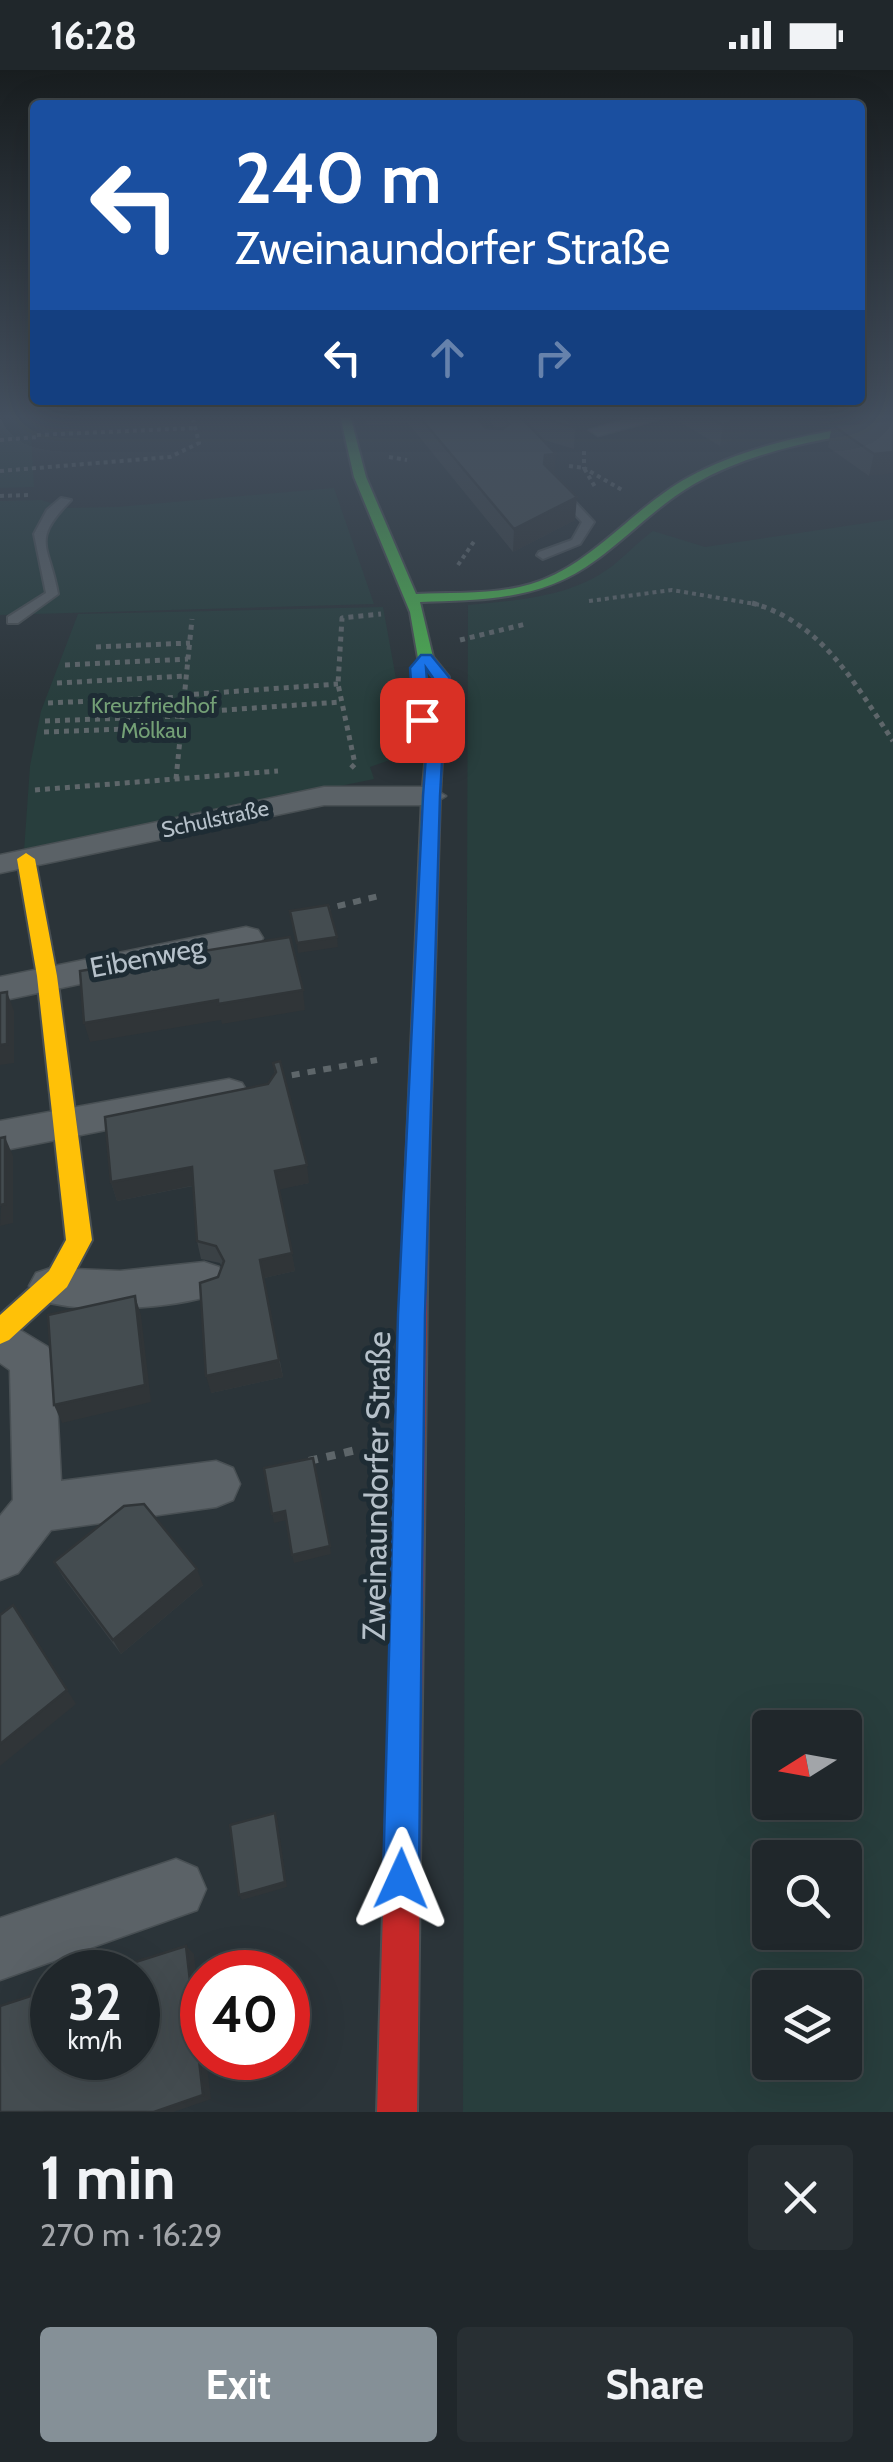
<!DOCTYPE html>
<html lang="en">
<head>
<meta charset="utf-8">
<style>
	:root { --surface:#20272b; --page:#282f33; --text:#f1f3f6; --muted:#a2a5a9; --line:#3d4447; --accent:#859097 }
	body { margin:0; font-family:Cabin,sans-serif; background:var(--page); color:var(--text); height:100vh; display:flex; flex-direction:column; font-size:38px; white-space:nowrap }
	* { box-sizing:border-box; margin:0 }
	p { font-size:32px; color:var(--muted) }
	.icon { flex:none; width:55px; height:55px; fill:none; stroke:currentColor; stroke-width:2; stroke-linecap:round; stroke-linejoin:round }
	.map { position:relative; height:2042px; overflow:hidden }
	.sheet { display:flex; flex-direction:column; background:var(--surface); flex:1 }
	.sheet>* { flex:none }
	.hud { position:absolute; left:30px; top:30px; width:835px; height:305px; border-radius:10px; box-shadow:0 10px 40px #0002,0 0 0 2px var(--line); background:#1a4fa0; color:#fff; overflow:hidden }
	.needle { width:65px; rotate:259deg }
	.fabs { position:absolute; left:752px; top:1640px; display:grid; gap:20px }
	.fabs a { display:grid; place-items:center; width:110px; height:110px; border-radius:10px; background:var(--surface); box-shadow:0 10px 40px #0002,0 0 0 2px var(--line); font-size:50px }
	.speed { position:absolute; left:30px; top:1880px; display:flex; gap:20px; font-size:50px; font-weight:700; text-align:center }
	.speed>* { display:grid; place-content:center; width:130px; height:130px; border-radius:50%; background:var(--surface); box-shadow:0 10px 40px #0002,0 0 0 2px var(--line); line-height:1 }
	.speed small { font-size:25px; font-weight:400 }
	.speed .limit { border:15px solid #d22; background:#fff; color:#111 }
	.pin { position:absolute; display:grid; place-items:center; width:85px; height:85px; color:#fff; margin:-42px; border-radius:20px; box-shadow:0 5px 15px #0006 }
	.me { position:absolute; width:110px; margin:-55px; rotate:1deg; stroke-linejoin:round; filter:drop-shadow(0 0 8px #0008) }
	.turn { display:flex; align-items:center; gap:35px; height:210px; padding:0 40px; font-size:45px }
	.turn .icon { width:130px; height:130px; stroke-width:2.5 }
	.turn b { display:block; font-size:70px; line-height:85px }
	.lanes { display:flex; align-items:center; height:95px; padding:0 40px; background:#0003; justify-content:center; gap:50px; direction:ltr }
	.lanes .off { opacity:.35 }
	.round { display:grid; place-items:center; flex:none; width:105px; height:105px; border-radius:10px; background:var(--page) }
	.head { display:flex; align-items:center; justify-content:space-between; height:170px; padding:0 40px }
	h1 { font-size:60px; font-weight:800; line-height:75px }
	.action { display:flex; gap:20px; margin-top:auto; padding:20px 40px }
	.action a { flex:1; height:115px; border-radius:10px; background:var(--accent); color:#fff; font-size:40px; font-weight:800; line-height:115px; text-align:center }
	.action a+a { background:var(--page); color:var(--text) }
	.status { display:flex; justify-content:space-between; align-items:center; height:70px; padding:0 50px; background:var(--surface); direction:ltr }
	.status svg { height:28px; fill:currentColor }
	.map>svg:first-child { display:block }
</style>
</head>
<body>
<div class="status"><b>16:28</b><svg viewBox="0 0 49 12"><path d="M0 12V9h3v3zM5 12V6h3v6zM10 12V3h3v9zM15 12V0h3v12zM26 1h20v11H26zM47 4h2v5h-2z"/></svg></div>
<div class="map">
<svg width="893" height="2042" viewBox="0 0 893 2042">
	<rect width="100%" height="100%" fill="#2b3439"/>
	<g fill="#283e3d" fill-rule="evenodd">
		<path d="M0 345H30L34 417 0 418Z"/>
		<path d="M334 418 374 534 0 545V431L41 430 68 438 117 437Z"/>
		<path d="M893 449V2042H463L468 535C517 530 569 528 611 497 625 486 638 472 653 461L705 477ZM770 1658H845V1732H770ZM770 1788H845V1862H770ZM770 1918H845V1992H770Z"/>
		<path d="M383 537 399 625 401 686 370 697 374 709 24 781 30 696 41 641 78 544Z"/>
	</g>
	<g fill="none" stroke-linecap="round" stroke-linejoin="round">
		<g stroke="#495054" stroke-width="4">
			<g id="lane">
				<path d="M554 418H562L594 452 580 474 543 489 537 485 539 482 572 470 582 452 554 422Z"/>
				<path d="M61 428 71 430C30 472 49 473 58 524L18 553H8V547L46 523 34 464 47 440Z"/>
			</g>
		</g>
		<g stroke="#495054" stroke-width="3">
			<g id="street">
				<path d="M640 345H674L598 366 589 360Z"/>
				<path d="M324 717H431L446 726 431 735H324L0 803V785Z"/>
				<path d="M246 857 258 860 263 868 258 876 0 931V907Z"/>
				<path d="M229 1009 242 1013 248 1023 242 1033 0 1081V1051Z"/>
				<path d="M204 1192 219 1197 225 1210 219 1223C173 1239 82 1245 36 1229L29 1216 36 1203 51 1198 120 1201Z"/>
				<path d="M0 1248 48 1277 55 1291 61 1411 216 1391 233 1398 240 1414 233 1430 216 1437 51 1460 18 1503 0 1510V1446L13 1430 10 1300 0 1293Z"/>
				<path d="M176 1789 197 1798 206 1819 197 1840 0 1910V1848Z"/>
			</g>
		</g>
		<g stroke="#495054" stroke-width="4">
			<path id="fast" d="M340 345H350L366 407 416 524C454 522 494 525 531 514 593 495 632 438 689 407 750 374 819 362 887 352L893 354V362L885 359C819 369 752 381 694 414 658 435 629 466 596 490 543 530 484 530 420 532L433 587 449 607 454 650 452 664 443 674 440 726 428 1140 425 1147 416 1150 407 1147 404 1140 422 726 427 673 436 663 438 650 433 607 418 588 410 542 354 407Z"/>
		</g>
		<g stroke="#495054" stroke-width="4">
			<path id="slow" d="M26 783 35 789 57 906 92 1170 67 1217 9 1270 0 1274V1245L49 1201 66 1170 37 906 17 789Z"/>
		</g>
		<g stroke="#495054" stroke-width="4">
			<path id="jam" d="M416 1130 425 1133 428 1140 417 2042H377L404 1140 407 1133Z"/>
		</g>
		<g stroke="#5e666a" stroke-width="4" stroke-dasharray="4 4" stroke-linecap="butt">
			<path d="M37 365 196 358"/>
			<path d="M0 370 38 367"/>
			<path d="M584 381V398L624 421"/>
			<path d="M389 387 407 390"/>
			<path d="M569 396 584 398 595 417"/>
			<path d="M0 401 170 387 199 373 192 345"/>
			<path d="M0 426 30 425"/>
			<path d="M458 495 475 470"/>
			<path d="M589 531 672 520 761 535"/>
		</g>
		<g stroke="#5e666a" stroke-width="5" stroke-dasharray="5 5" stroke-linecap="butt">
			<path d="M752 533C823 553 855 614 893 671"/>
			<path d="M460 570 526 554"/>
			<path d="M96 577 190 573"/>
			<path d="M65 595 188 589"/>
			<path d="M57 613 186 606"/>
			<path d="M184 625 338 614"/>
			<path d="M48 633 184 627"/>
			<path d="M182 643 341 632"/>
			<path d="M45 651 182 646"/>
			<path d="M44 662 180 657"/>
			<path d="M351 698 355 694 338 614 342 548 381 544"/>
			<path d="M176 709 192 549"/>
			<path d="M35 720 278 701"/>
		</g>
		<g stroke="#5e666a" stroke-width="6" stroke-dasharray="8 8" stroke-linecap="butt">
			<path d="M322 840 383 825"/>
			<path d="M276 1008 377 990"/>
		</g>
		<path stroke="#5e666a" stroke-width="8" stroke-dasharray="9 9" stroke-linecap="butt" d="M309 1391 356 1380"/>
		<use href="#lane" fill="#5b6267" fill-rule="evenodd"/>
		<use href="#street" fill="#5b6267" fill-rule="evenodd"/>
		<use href="#fast" fill="#4caf50" fill-rule="evenodd"/>
		<use href="#slow" fill="#ffc107" fill-rule="evenodd"/>
		<use href="#jam" fill="#c62828" fill-rule="evenodd"/>
	</g>
	<g fill="#3a4145">
		<path d="M365 345H475L486 358 496 359 490 350 491 345H563L575 358 574 379 541 369 554 405 575 450 513 482 408 353 366 355Z"/>
		<path d="M675 345H886L751 360 720 376 675 349Z"/>
		<path d="M893 350 869 406 828 377 832 355Z"/>
		<path d="M273 993 309 1113 279 1119 295 1201 264 1208 283 1307 211 1323 218 1207 222 1197 220 1193 201 1189 197 1171 193 1116 117 1131 111 1112 268 1014 275 1005Z"/>
		<path d="M54 1492 203 1515 121 1584 63 1507Z"/>
	</g>
	<g fill="#303538">
		<path d="M743 345H886L751 360 720 376 723 355Z"/>
		<path d="M893 382V403L869 406 874 384Z"/>
		<path d="M556 384 554 406 543 407 545 385Z"/>
		<path d="M577 427 575 450 513 482 514 459Z"/>
		<path d="M337 867 338 877 298 883 297 873Z"/>
		<path d="M303 920 305 940 222 954 221 950 90 972 84 953 218 930Z"/>
		<path d="M7 922 14 941V993L0 995V975Z"/>
		<path d="M5 1067 13 1086V1153L0 1156Z"/>
		<path d="M307 1095 309 1113 278 1120 275 1101Z"/>
		<path d="M192 1097 196 1115 117 1131 111 1112Z"/>
		<path d="M292 1183 295 1201 264 1208 260 1190Z"/>
		<path d="M135 1226 141 1245 151 1332 62 1353 54 1335Z"/>
		<path d="M279 1290 283 1307 211 1323 206 1306Z"/>
		<path d="M285 1441 287 1450 274 1453 272 1444Z"/>
		<path d="M330 1476 331 1484 294 1493 292 1485Z"/>
		<path d="M197 1499 203 1515 121 1584 113 1570Z"/>
		<path d="M23 1550 76 1634 0 1696V1674Z"/>
		<path d="M275 1743 277 1748 287 1817 242 1830 239 1825Z"/>
		<path d="M186 1876 194 1884 202 1960V1988H206L211 2029 174 2042H154Z"/>
	</g>
	<g fill="#444c50" stroke="#303538" stroke-width="2.5">
		<path d="M418 345H475L486 358 503 359 509 354 502 345H519L556 384 545 385 544 394 577 427 514 459Z"/>
		<path d="M534 345H563L575 358Z"/>
		<path d="M706 345H743L723 355Z"/>
		<path d="M893 350V382L874 384 832 355Z"/>
		<path d="M328 835 337 867 297 873 290 841Z"/>
		<path d="M290 867 303 920 218 934V930L84 953 80 901Z"/>
		<path d="M7 922V974L0 975V923Z"/>
		<path d="M280 991 307 1095 275 1101 292 1183 260 1190 279 1290 206 1306 200 1213 218 1207 224 1191 216 1176 197 1171 192 1097 111 1112 105 1047 268 1014 276 1002 273 993Z"/>
		<path d="M5 1067V1134L0 1135V1068Z"/>
		<path d="M135 1226 145 1315 54 1335 48 1245Z"/>
		<path d="M313 1388 330 1476 292 1485 285 1441 272 1444 264 1398Z"/>
		<path d="M144 1434 197 1499 113 1570 54 1492 124 1436Z"/>
		<path d="M13 1535 67 1620 0 1674V1545Z"/>
		<path d="M275 1743 285 1812 239 1825 230 1755Z"/>
		<path d="M186 1876 203 2025 154 2042H0V1936L52 1919V1988H138V1902H104Z"/>
	</g>
	<linearGradient id="sky" x2="0" y2="1"><stop stop-color="#181d1f"/><stop offset="0.55" stop-color="#44505f"/><stop offset="1" stop-color="#44505f" stop-opacity="0"/></linearGradient>
	<rect width="893" height="631" fill="url(#sky)"/>
	<path fill="#1a73e8" stroke="#114b97" stroke-width="2.5" d="M421 585H431L449 607 455 650 443 674 440 726 425 1245 419 1809 414 1822 401 1827 388 1822 383 1809 398 1245 423 726 427 672 438 650 433 608 426 598 430 650 422 655 414 650 410 598Z"/>
	<g text-anchor="middle" dominant-baseline="central" stroke-width="10" stroke-linejoin="round" paint-order="stroke">
		<g font-size="22" fill="#74a076" stroke="#1e2c34">
			<text x="154" y="635">Kreuzfriedhof<tspan x="154" dy="25">Mölkau</tspan></text>
		</g>
		<g font-size="22" fill="#b6c1ca" stroke="#1e2c34">
			<text transform="translate(215 749) rotate(-12)">Schulstraße</text>
		</g>
		<g font-size="28" fill="#b6c1ca" stroke="#1e2c34">
			<text transform="translate(147 887) rotate(-11)">Eibenweg</text>
		</g>
		<g font-size="32" fill="#b6c1ca" stroke="#1e2c34">
			<text transform="translate(376 1416) rotate(-89)">Zweinaundorfer Straße</text>
		</g>
	</g>
</svg>
<div class="fabs">
<a><svg class="needle" viewBox="-14 -14 28 28"><path d="M0-13l5 13h-10z" fill="#e53935"/><path d="M0 13l5-13h-10z" fill="#a2a5a9"/></svg></a>
<a><svg class="icon" aria-label="search" viewBox="0 0 24 24"><circle cx="10" cy="10" r="6"/><path d="M15 15l6 6"/></svg></a>
<a><svg class="icon" aria-label="layers" viewBox="0 0 24 24"><path d="M12 4l9 5-9 5-9-5zM3 14l9 5 9-5"/></svg></a>
</div>
<div class="speed"><div>32<small>km/h</small></div><div class="limit">40</div></div>
<div class="pin" style="left:422px;top:650px;background:#d93025"><svg class="icon" aria-label="arrive" viewBox="0 0 24 24"><path d="M6 21V4h12l-3 4 3 4H6"/></svg></div>
<svg class="me" style="left:401px;top:1809px" viewBox="-20 -20 40 40"><path d="M0-17L14 15 0 8-14 15z" fill="#1a73e8" stroke="#fff" stroke-width="4"/></svg>
<div class="hud">
<div class="turn"><svg class="icon" aria-label="left" viewBox="0 0 24 24"><path d="M17 20v-9H6M10 6l-5 5 5 5"/></svg><div><b>240 m</b>Zweinaundorfer Straße</div></div>
<div class="lanes"><svg class="icon" aria-label="left" viewBox="0 0 24 24"><path d="M17 20v-9H6M10 6l-5 5 5 5"/></svg><svg class="icon off" aria-label="ahead" viewBox="0 0 24 24"><path d="M12 20V5M6 11l6-6 6 6"/></svg><svg class="icon off" aria-label="right" viewBox="0 0 24 24"><path d="M7 20v-9h11M14 6l5 5-5 5"/></svg></div>
</div>
</div>
<section class="sheet">
<div class="head"><div><h1>1 min</h1><p>270 m · 16:29</p></div><a class="round"><svg class="icon" aria-label="close" viewBox="0 0 24 24"><path d="M6 6l12 12M18 6L6 18"/></svg></a></div>
<div class="action"><a>Exit</a><a>Share</a></div>
</section>
</body>
</html>
